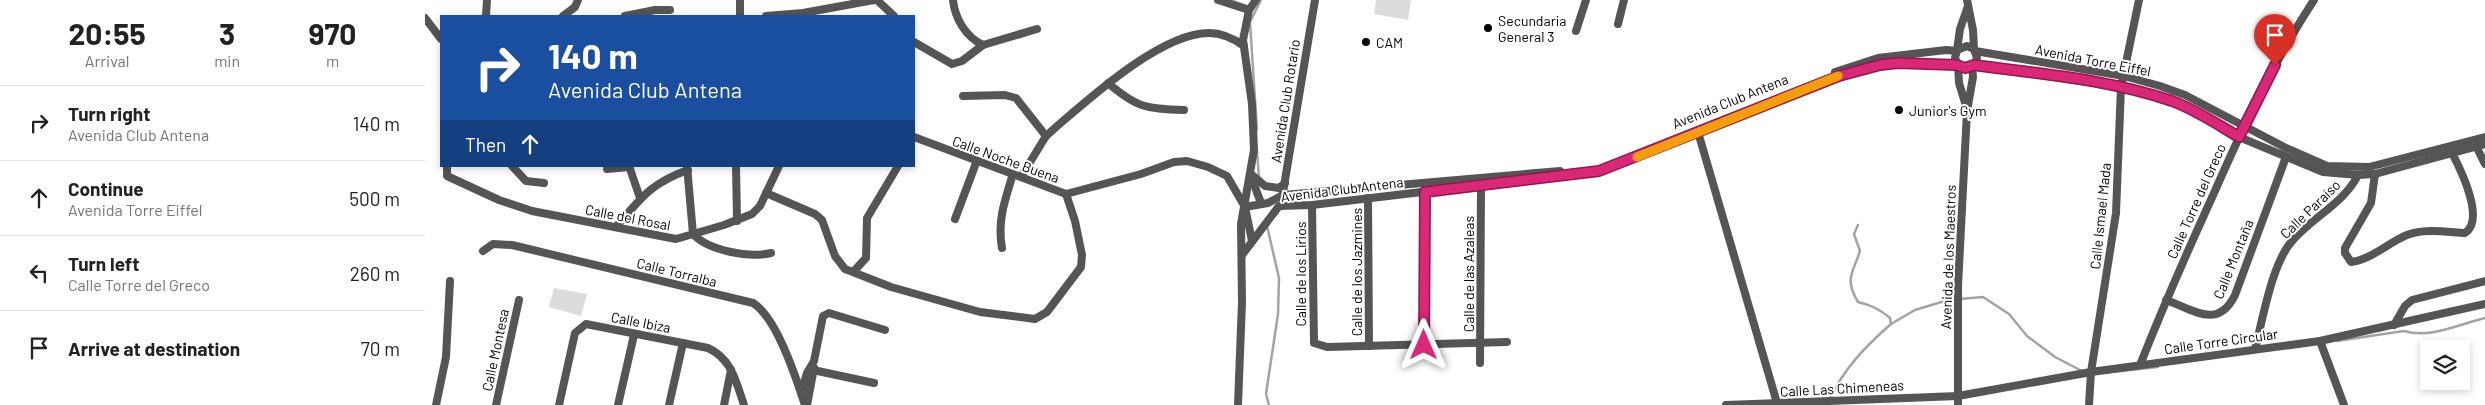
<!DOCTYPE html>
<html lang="en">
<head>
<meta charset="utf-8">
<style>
	:root { --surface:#fff; --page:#f2f2f2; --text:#222; --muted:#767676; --line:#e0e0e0 }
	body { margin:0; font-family:Barlow,sans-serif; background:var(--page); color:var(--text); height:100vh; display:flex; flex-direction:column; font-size:19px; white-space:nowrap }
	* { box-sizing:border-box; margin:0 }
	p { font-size:16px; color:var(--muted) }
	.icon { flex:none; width:28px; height:28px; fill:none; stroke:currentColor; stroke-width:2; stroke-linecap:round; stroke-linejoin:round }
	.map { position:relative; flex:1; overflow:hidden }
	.details { display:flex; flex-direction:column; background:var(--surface); width:425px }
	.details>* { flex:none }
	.banner { position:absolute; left:15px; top:15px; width:475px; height:152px; border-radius:0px; box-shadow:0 2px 8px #0003; background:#1a4fa0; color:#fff; overflow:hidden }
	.controls { position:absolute; left:1995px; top:340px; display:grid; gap:10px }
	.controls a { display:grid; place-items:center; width:50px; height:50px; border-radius:0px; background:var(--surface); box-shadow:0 2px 8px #0003; font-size:25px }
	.pin { position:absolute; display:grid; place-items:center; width:42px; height:42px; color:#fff; margin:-51px -21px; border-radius:50% 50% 50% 0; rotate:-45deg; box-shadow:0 0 5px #0007 }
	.pin .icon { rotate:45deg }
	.me { position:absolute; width:55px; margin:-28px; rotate:0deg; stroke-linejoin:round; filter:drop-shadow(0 0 4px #0008) }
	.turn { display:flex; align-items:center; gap:18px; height:105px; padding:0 25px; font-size:22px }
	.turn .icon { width:65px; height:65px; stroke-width:2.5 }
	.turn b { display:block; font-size:35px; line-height:42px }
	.then { display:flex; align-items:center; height:48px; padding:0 25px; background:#0003; gap:10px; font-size:19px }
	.eta { display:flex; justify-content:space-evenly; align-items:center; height:85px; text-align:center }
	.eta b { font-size:30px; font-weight:700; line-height:35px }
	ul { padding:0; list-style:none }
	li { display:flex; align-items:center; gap:15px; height:75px; padding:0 25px; border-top:1px solid var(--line) }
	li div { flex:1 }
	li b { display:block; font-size:19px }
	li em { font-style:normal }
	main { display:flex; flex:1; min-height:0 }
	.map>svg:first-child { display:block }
</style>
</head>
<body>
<main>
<section class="details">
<div class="eta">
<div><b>20:55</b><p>Arrival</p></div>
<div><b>3</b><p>min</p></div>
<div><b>970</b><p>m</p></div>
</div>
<ul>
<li><svg class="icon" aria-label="right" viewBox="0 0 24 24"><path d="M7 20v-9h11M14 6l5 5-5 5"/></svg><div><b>Turn right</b><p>Avenida Club Antena</p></div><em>140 m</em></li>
<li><svg class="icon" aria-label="ahead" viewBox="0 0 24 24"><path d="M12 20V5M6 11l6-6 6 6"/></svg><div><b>Continue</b><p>Avenida Torre Eiffel</p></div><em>500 m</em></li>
<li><svg class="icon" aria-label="left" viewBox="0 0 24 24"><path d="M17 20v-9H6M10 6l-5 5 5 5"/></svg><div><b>Turn left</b><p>Calle Torre del Greco</p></div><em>260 m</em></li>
<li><svg class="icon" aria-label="arrive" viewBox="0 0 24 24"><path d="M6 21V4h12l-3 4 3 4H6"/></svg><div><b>Arrive at destination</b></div><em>70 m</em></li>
</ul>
</section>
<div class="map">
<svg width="2060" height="405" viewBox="0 0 2060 405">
	<rect width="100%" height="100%" fill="#fff"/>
	<g fill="#dcdcdc">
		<path d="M951 0H986L983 20 949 14Z"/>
		<path d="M129 288 162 294 156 316 124 307Z"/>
	</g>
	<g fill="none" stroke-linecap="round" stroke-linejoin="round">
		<g stroke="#a3a3a3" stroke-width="2.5">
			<path d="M805 0 825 7"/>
			<path d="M832 130 825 22 836 0"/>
			<path d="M832 151 834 178"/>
			<path d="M842 226 854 278 853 314 841 394 844 405"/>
			<path d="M1466 324 1490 310 1523 300 1558 297 1584 314 1602 336 1630 357 1657 371"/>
			<path d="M1912 341 1979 331C2005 339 2035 324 2060 318"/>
			<path d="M1677 373 1733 367"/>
			<path d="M1405 399C1419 368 1441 346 1466 324L1465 318C1454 309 1446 305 1433 302 1419 279 1428 273 1435 251L1429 234 1433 225"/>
		</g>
		<g stroke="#555" stroke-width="8">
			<path d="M452 0 469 16"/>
			<path d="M528 0C530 19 541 37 558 45L612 29"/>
			<path d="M793 0 824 10"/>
			<path d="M1542 0 1548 30 1549 49 1552 58 1549 65 1543 68 1533 65 1530 58 1532 50 1542 46 1549 49"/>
			<path d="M61 16 62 0"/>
			<path d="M138 16 150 7 153 0"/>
			<path d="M200 16 230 10H245"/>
			<path d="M315 16V0"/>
			<path d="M341 16 378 13 449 0"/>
			<path d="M0 18 16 39"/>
			<path d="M1193 24 1199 0"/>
			<path d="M1151 31 1161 0"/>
			<path d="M489 42 527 64 537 61 558 45"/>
			<path d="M1532 50 1535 29 1543 6"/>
			<path d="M1550 51 1699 76 1735 86 1760 95 1861 148 1902 166 1944 167 2060 137"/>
			<path d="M1533 65 1534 83 1542 109"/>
			<path d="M1549 65 1696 87 1747 101 1769 111 1814 137 1898 172 1933 175 1950 174 2060 144"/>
			<path d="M1410 72 1453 58 1521 50 1532 51"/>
			<path d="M683 83C712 108 722 109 759 110"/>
			<path d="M538 96 580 95 591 98 621 136"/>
			<path d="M1273 132 1352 403"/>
			<path d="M489 137 641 194 716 174 749 162 762 161 783 167 802 176 820 207 827 241"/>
			<path d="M2051 146 2060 164"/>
			<path d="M22 166V176L74 200 107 211 251 239 299 225 327 214 335 206 354 166"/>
			<path d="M87 166 101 181 119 183"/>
			<path d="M204 166 215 198"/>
			<path d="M262 166 268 234C284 251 324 258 346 253"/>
			<path d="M311 166 312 221"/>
			<path d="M182 169 204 167"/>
			<path d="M826 174 840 186 854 188 860 183"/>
			<path d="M1950 174 1946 203 1920 248V253L1926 262C1946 260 1964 242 1982 235 2000 228 2022 232 2040 233 2060 220 2037 172 2027 153"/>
			<path d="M596 177 621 136 630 128C665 98 736 33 784 33 797 33 808 38 819 46"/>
			<path d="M831 181 830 187 836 203"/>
			<path d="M341 193 390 214 397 220 410 256 420 269 466 287 555 312 610 319 622 312 656 267 657 255 650 221 641 194"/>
			<path d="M857 198 890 0"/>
			<path d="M943 198 944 346"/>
			<path d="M887 205 889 343 902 347 1082 342"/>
			<path d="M820 207 843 203 858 195 1135 171"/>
			<path d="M530 219 551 163"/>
			<path d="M191 227C216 198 226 183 263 170"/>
			<path d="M577 248C572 221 580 200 588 174"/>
			<path d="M58 251 68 244 87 245 328 303C352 318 371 378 380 405"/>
			<path d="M817 255 854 206 887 205 1174 171 1414 76 1455 65 1473 63 1533 65"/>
			<path d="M429 271 441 258 442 218 473 166"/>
			<path d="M1741 300C1769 310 1793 330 1810 295L1861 157"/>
			<path d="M1969 325 1980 306 1987 300 2060 281"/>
			<path d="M1895 341 1919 405"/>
			<path d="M999 345 1000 192"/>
			<path d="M1830 349C1838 319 1847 262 1868 240 1888 217 1919 203 1933 175"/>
			<path d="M1055 363 1056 186"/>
			<path d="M1715 365C1738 307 1763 250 1789 193 1818 127 1849 61 1889 0"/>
			<path d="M388 370 449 383"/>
			<path d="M376 393 382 373 389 361 398 316 404 313 460 330"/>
			<path d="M11 405 21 357 25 281"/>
			<path d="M71 405 94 300"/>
			<path d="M134 405 150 333 161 324 283 348C307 359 311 382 319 405"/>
			<path d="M193 405 209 335"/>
			<path d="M244 405 258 343"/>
			<path d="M299 405 306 370"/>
			<path d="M382 405 389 368"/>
			<path d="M813 405 817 302 816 224 829 150 827 104 818 40 824 10 831 0"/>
			<path d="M1301 405 1533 396 1666 372 1895 341 2060 304"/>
			<path d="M1533 405V286L1542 111 1548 77 1547 67"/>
			<path d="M1664 405 1666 372 1691 213 1696 87 1714 0"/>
		</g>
	</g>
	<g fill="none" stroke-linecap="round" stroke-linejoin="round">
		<g stroke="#8e194d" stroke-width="12">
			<path id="route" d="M999 345 1000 192 1174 171 1414 76 1455 65 1473 63 1532 65 1540 68 1549 65C1615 74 1683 79 1747 101 1771 110 1792 124 1814 137L1850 65"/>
		</g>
		<use href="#route" stroke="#db2777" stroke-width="9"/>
		<path stroke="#f59e0b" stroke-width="9" d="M1212 157 1413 76"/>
	</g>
	<g fill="#000" stroke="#fff" stroke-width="2">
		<circle cx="1063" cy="28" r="5"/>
		<circle cx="941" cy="42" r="5"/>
		<circle cx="1474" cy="110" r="5"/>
	</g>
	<g text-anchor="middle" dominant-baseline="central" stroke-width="4" stroke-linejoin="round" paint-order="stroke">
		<g font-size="14" fill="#000" stroke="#fff" text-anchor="start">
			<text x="1073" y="20">Secundaria<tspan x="1073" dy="16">General 3</tspan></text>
			<text x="951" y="42">CAM</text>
			<text x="1484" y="110">Junior's Gym</text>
		</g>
		<g font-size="14" fill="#000" stroke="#fff">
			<text transform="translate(1668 60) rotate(11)">Avenida Torre Eiffel</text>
			<text transform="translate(860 101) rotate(-81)">Avenida Club Rotario</text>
			<text transform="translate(1305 101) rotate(-22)">Avenida Club Antena</text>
			<text transform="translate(581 159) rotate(20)">Calle Noche Buena</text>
			<text transform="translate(917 189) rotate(-7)">Avenida Club Antena</text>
			<text transform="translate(1771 201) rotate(-66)">Calle Torre del Greco</text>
			<text transform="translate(1885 209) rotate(-44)">Calle Paraíso</text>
			<text transform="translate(1675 216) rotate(-84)">Calle Ismael Mada</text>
			<text transform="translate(203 217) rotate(11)">Calle del Rosal</text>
			<text transform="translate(1523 257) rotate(-88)">Avenida de los Maestros</text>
			<text transform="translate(1808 259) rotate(-68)">Calle Montaña</text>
			<text transform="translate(252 272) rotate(14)">Calle Torralba</text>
			<text transform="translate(931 272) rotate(-90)">Calle de los Jazmines</text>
			<text transform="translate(875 274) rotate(-90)">Calle de los Lirios</text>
			<text transform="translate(1043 274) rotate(-90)">Calle de las Azaleas</text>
			<text transform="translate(216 322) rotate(11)">Calle Ibiza</text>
			<text transform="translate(1796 341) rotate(-8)">Calle Torre Circular</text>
			<text transform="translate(70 350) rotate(-78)">Calle Montesa</text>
			<text transform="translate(1417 388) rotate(-3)">Calle Las Chimeneas</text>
		</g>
	</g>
</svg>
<div class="controls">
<a><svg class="icon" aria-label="layers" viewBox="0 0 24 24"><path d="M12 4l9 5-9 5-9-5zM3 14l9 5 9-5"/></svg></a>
</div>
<div class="pin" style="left:1850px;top:65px;background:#d93025"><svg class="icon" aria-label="arrive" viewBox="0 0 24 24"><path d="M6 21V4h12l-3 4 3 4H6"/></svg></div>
<svg class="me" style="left:999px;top:345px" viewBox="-20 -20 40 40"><path d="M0-17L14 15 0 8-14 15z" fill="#db2777" stroke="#fff" stroke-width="4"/></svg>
<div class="banner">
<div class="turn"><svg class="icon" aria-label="right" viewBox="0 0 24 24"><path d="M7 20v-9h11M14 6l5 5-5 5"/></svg><div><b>140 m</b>Avenida Club Antena</div></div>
<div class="then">Then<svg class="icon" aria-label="ahead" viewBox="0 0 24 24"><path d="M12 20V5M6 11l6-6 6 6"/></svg></div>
</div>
</div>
</main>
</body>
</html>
